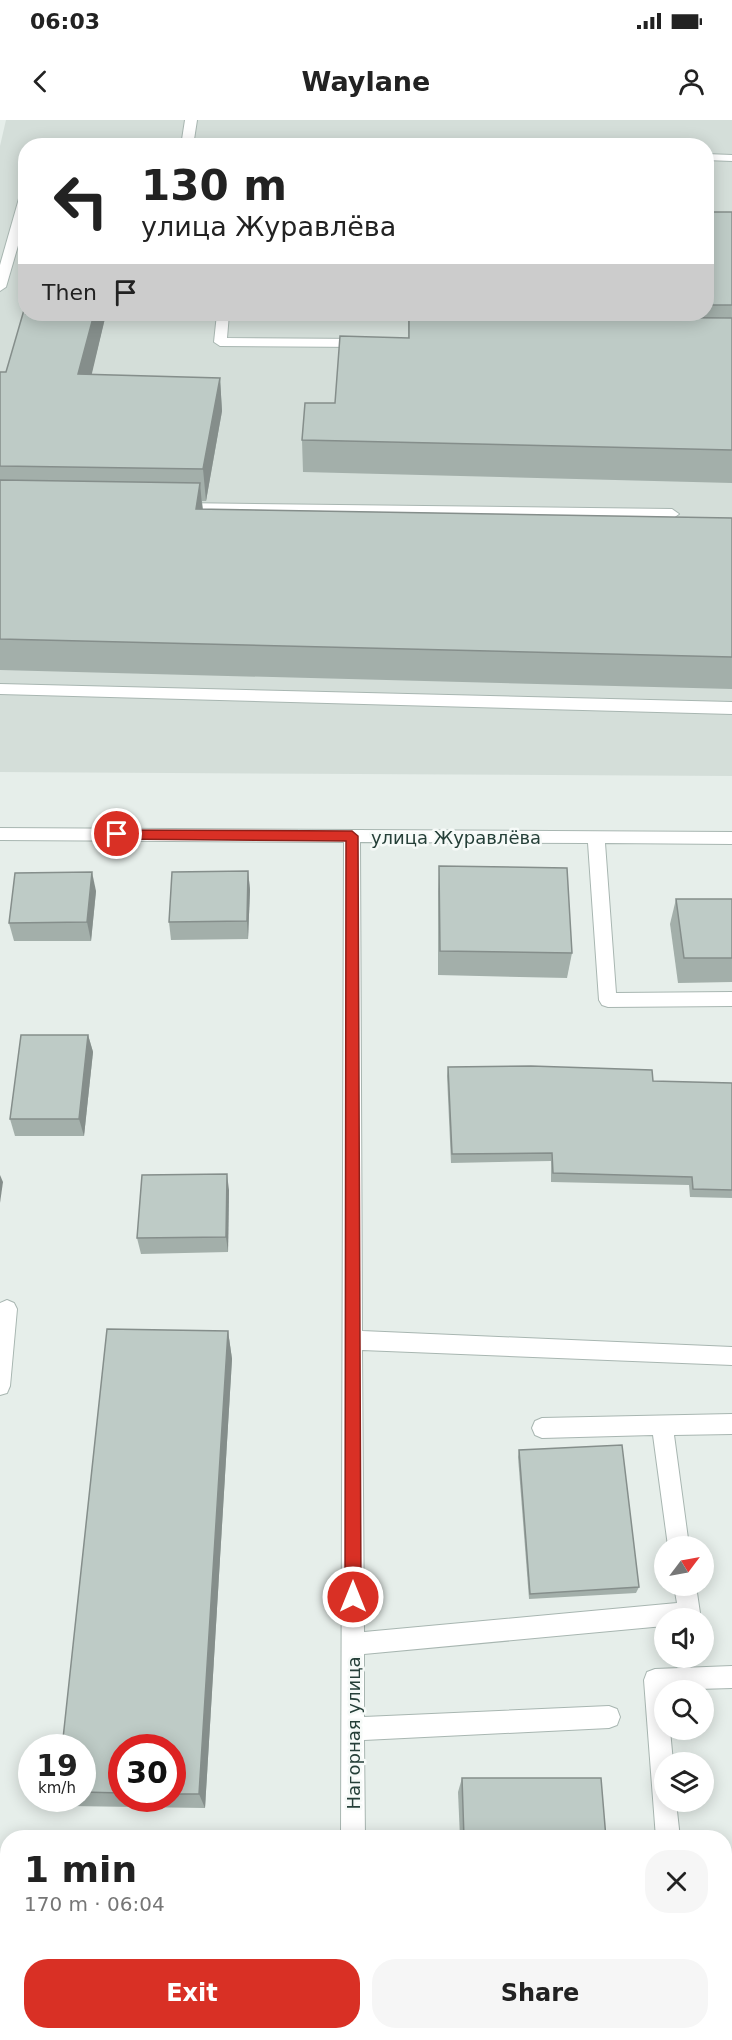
<!DOCTYPE html>
<html lang="en">
<head>
<meta charset="utf-8">
<style>
	:root { --surface:#fff; --page:#f6f6f6; --text:#222; --muted:#767676; --accent:#d93025 }
	body { margin:0; font-family:"DejaVu Sans",sans-serif; background:var(--page); color:var(--text); height:100vh; display:flex; flex-direction:column; font-size:22px; white-space:nowrap }
	* { box-sizing:border-box; margin:0 }
	p { font-size:20px; color:var(--muted) }
	.icon { flex:none; width:33px; height:33px; fill:none; stroke:currentColor; stroke-width:2; stroke-linecap:round; stroke-linejoin:round }
	.map { position:relative; flex:1; overflow:hidden }
	.details { position:absolute; left:0px; top:1710px; width:732px; height:210px; display:flex; flex-direction:column; background:var(--surface); border-radius:24px 24px 0 0; box-shadow:0 3px 15px #0003 }
	.details>* { flex:none }
	.top-card { position:absolute; left:18px; top:18px; width:696px; height:183px; border-radius:24px; box-shadow:0 3px 15px #0003; background:#fff; color:var(--text); overflow:hidden }
	.needle { width:39px; rotate:58deg }
	.fabs { position:absolute; left:654px; top:1416px; display:grid; gap:12px }
	.fabs a { display:grid; place-items:center; width:60px; height:60px; border-radius:50%; background:var(--surface); box-shadow:0 3px 15px #0003; font-size:30px }
	.speed { position:absolute; left:18px; top:1614px; display:flex; gap:12px; font-size:30px; font-weight:700; text-align:center }
	.speed>* { display:grid; place-content:center; width:78px; height:78px; border-radius:50%; background:var(--surface); box-shadow:0 3px 15px #0003; line-height:1 }
	.speed small { font-size:15px; font-weight:400 }
	.speed .limit { border:9px solid #d22; background:#fff; color:#111 }
	.pin { position:absolute; display:grid; place-items:center; width:51px; height:51px; color:#fff; margin:-26px; border:3px solid #fff; border-radius:50%; box-shadow:0 2px 6px #0007 }
	.me { position:absolute; width:66px; margin:-33px; rotate:0deg; stroke-linejoin:round; filter:drop-shadow(0 0 4px #0008) }
	.turn { display:flex; align-items:center; gap:21px; height:126px; padding:0 24px; font-size:27px }
	.turn .icon { width:78px; height:78px; stroke-width:2.5 }
	.turn b { display:block; font-size:42px; line-height:51px }
	.then { display:flex; align-items:center; height:57px; padding:0 24px; background:#0003; gap:12px; font-size:22px }
	.round { display:grid; place-items:center; flex:none; width:63px; height:63px; border-radius:24px; background:var(--page) }
	.overview { display:flex; align-items:center; justify-content:space-between; height:102px; padding:0 24px }
	h1 { font-size:36px; font-weight:700; line-height:45px }
	.button { display:flex; gap:12px; margin-top:auto; padding:12px 24px }
	.button a { flex:1; height:69px; border-radius:24px; background:var(--accent); color:#fff; font-size:24px; font-weight:700; line-height:69px; text-align:center }
	.button a+a { background:var(--page); color:var(--text) }
	.status { display:flex; justify-content:space-between; align-items:center; height:42px; padding:0 30px; background:var(--surface); direction:ltr }
	.status svg { height:16px; fill:currentColor }
	header { display:flex; justify-content:space-between; align-items:center; height:78px; padding:0 24px; background:var(--surface); font-size:27px; font-weight:700 }
	.map>svg:first-child { display:block }
</style>
</head>
<body>
<div class="status"><b>06:03</b><svg viewBox="0 0 49 12"><path d="M0 12V9h3v3zM5 12V6h3v6zM10 12V3h3v9zM15 12V0h3v12zM26 1h20v11H26zM47 4h2v5h-2z"/></svg></div>
<header><svg class="icon" aria-label="back" viewBox="0 0 24 24"><path d="M15 5l-7 7 7 7"/></svg>Waylane<svg class="icon" aria-label="person" viewBox="0 0 24 24"><circle cx="12" cy="8" r="4"/><path d="M4 21q1-7 8-7t8 7"/></svg></header>
<div class="map">
<svg width="732" height="1920" viewBox="0 0 732 1920">
	<rect width="100%" height="100%" fill="#e6eeea"/>
	<path fill="#d4ded9" fill-rule="evenodd" d="M6 0H732V656L0 652V26ZM26 26H706V194H26Z"/>
	<g fill="none" stroke-linecap="round" stroke-linejoin="round">
		<g stroke="#a8b6b1" stroke-width="2">
			<g id="minor">
				<path d="M185 0H197L193 26H181Z"/>
				<path d="M706 34 732 35V41L706 40Z"/>
				<path d="M26 72V98L6 167 0 171V145L20 75Z"/>
				<path d="M217 194H229L227 218 363 219 369 223 363 227 220 226 214 222Z"/>
				<path d="M179 383 672 389 679 394 672 399 174 391 172 388Z"/>
				<path d="M0 564 732 582V594L0 574Z"/>
				<path d="M0 708 732 712V724L605 723 616 873 732 872V886L608 887 602 885 599 880 588 723 360 722 362 1211 732 1227V1245L362 1230 364 1512 677 1483 674 1466H696L700 1493 698 1498H664V1506L364 1534V1597L609 1586 617 1589 620 1597 617 1605 609 1608 364 1620 365 1718H341L344 722 0 720Z"/>
				<path d="M7 1180 14 1183 17 1189 10 1266 7 1273 0 1275V1183Z"/>
				<path d="M732 1294V1314L674 1315 689 1426H668L653 1315 542 1318 535 1315 532 1308 535 1301 542 1298Z"/>
				<path d="M732 1546V1568L664 1570V1610H670L673 1642H664V1682H676L680 1718H656L644 1560 647 1552 655 1549Z"/>
				<path d="M8 1738V1762L0 1763V1739Z"/>
				<rect x="0" y="1811" width="8" height="24"/>
				<rect x="724" y="1839" width="8" height="24"/>
				<rect x="341" y="1912" width="24" height="8"/>
			</g>
		</g>
		<use href="#minor" fill="#fff" fill-rule="evenodd"/>
	</g>
	<g fill="#a3afaa" fill-rule="evenodd">
		<path d="M706 92H732V363L303 352 302 320 335 283 408 218V194H706Z"/>
		<path d="M106 194 91 255 220 258 222 291 206 381H202L203 389 732 398V569L0 550V252H6Z"/>
		<path d="M439 746 572 833 567 858 438 855V771Z"/>
		<path d="M248 751 250 770 248 819 171 820 169 802Z"/>
		<path d="M96 771 91 821H14L9 803Z"/>
		<path d="M676 779H732V862L678 863 670 804Z"/>
		<path d="M88 915 93 932 84 1016H15L10 999Z"/>
		<path d="M448 947 653 961 732 963V1078L690 1077 689 1065 551 1062V1041L451 1043 447 956Z"/>
		<path d="M229 1070 228 1132 141 1134 137 1118Z"/>
		<path d="M228 1211 232 1239 205 1688 69 1686 62 1678H82V1628ZM122 1628H172V1678H122Z"/>
		<path d="M519 1330 639 1467 636 1473 529 1479 518 1337Z"/>
		<path d="M462 1658 606 1718H460L458 1672Z"/>
		<path d="M466 1912H621L622 1920H467Z"/>
	</g>
	<g fill="#858e8b">
		<path d="M94 194H106L84 287 78 254Z"/>
		<path d="M220 258 222 291 206 381 203 349Z"/>
		<path d="M200 363 203 396 196 389Z"/>
		<path d="M248 751 250 770 248 819 247 801Z"/>
		<path d="M92 752 96 771 91 821 87 802Z"/>
		<path d="M88 915 93 932 84 1016 79 999Z"/>
		<path d="M227 1054 229 1070 228 1132 226 1117Z"/>
		<path d="M0 1055 3 1062 0 1083Z"/>
		<path d="M228 1211 232 1239 205 1688 199 1674Z"/>
		<rect x="261" y="1912" width="4" height="8"/>
	</g>
	<g fill="#becbc6" stroke="#858e8b" stroke-width="1.5">
		<rect x="706" y="92" width="26" height="93"/>
		<path d="M26 183V194H94L78 254 220 258 203 349 0 346V252H6Z"/>
		<path d="M409 196 732 198V330L302 320 305 283H335L340 216 409 218Z"/>
		<path d="M0 360 200 363 196 389 732 398V537L0 519Z"/>
		<path d="M439 746 567 748 572 833 440 831Z"/>
		<path d="M248 751 247 801 169 802 172 752Z"/>
		<path d="M92 752 87 802 9 803 15 753Z"/>
		<path d="M676 779H732V838H684Z"/>
		<path d="M21 915H88L79 999H10Z"/>
		<path d="M531 946 652 950 653 961 732 963V1070L693 1069 692 1057 553 1053 552 1033 452 1034 448 947Z"/>
		<path d="M227 1054 226 1117 137 1118 142 1055Z"/>
		<path d="M107 1209 228 1211 199 1674H172V1628H122V1673L82 1672V1628H62Z"/>
		<path d="M622 1325 639 1467 530 1474 519 1330Z"/>
		<path d="M462 1658H601L606 1718H464Z"/>
		<path d="M27 1912H261V1920H26Z"/>
		<path d="M471 1912H621L622 1920H471Z"/>
	</g>
	<path fill="#d93025" stroke="#8d1f18" stroke-width="1.5" d="M117 710 352 711 358 716 361 1477 359 1483 353 1486 347 1483 345 1477 346 721 117 719 111 714Z"/>
	<g text-anchor="middle" dominant-baseline="central" stroke-width="5" stroke-linejoin="round" paint-order="stroke">
		<g font-size="18" fill="#253f38" stroke="#f6faf8">
			<text x="456" y="717">улица Журавлёва</text>
			<text transform="translate(353 1613) rotate(-90)">Нагорная улица</text>
		</g>
	</g>
</svg>
<div class="fabs">
<a><svg class="needle" viewBox="-14 -14 28 28"><path d="M0-13l5 13h-10z" fill="#e53935"/><path d="M0 13l5-13h-10z" fill="#767676"/></svg></a>
<a><svg class="icon" aria-label="sound" viewBox="0 0 24 24"><path d="M4 9h4l5-4v14l-5-4H4zM17 9q2 3 0 6"/></svg></a>
<a><svg class="icon" aria-label="search" viewBox="0 0 24 24"><circle cx="10" cy="10" r="6"/><path d="M15 15l6 6"/></svg></a>
<a><svg class="icon" aria-label="layers" viewBox="0 0 24 24"><path d="M12 4l9 5-9 5-9-5zM3 14l9 5 9-5"/></svg></a>
</div>
<div class="speed"><div>19<small>km/h</small></div><div class="limit">30</div></div>
<div class="pin" style="left:117px;top:714px;background:#d93025"><svg class="icon" aria-label="arrive" viewBox="0 0 24 24"><path d="M6 21V4h12l-3 4 3 4H6"/></svg></div>
<svg class="me" style="left:353px;top:1477px" viewBox="-20 -20 40 40"><circle r="17" fill="#d93025" stroke="#fff" stroke-width="3"/><path d="M0-11L8 9 0 5-8 9z" fill="#fff"/></svg>
<div class="top-card">
<div class="turn"><svg class="icon" aria-label="left" viewBox="0 0 24 24"><path d="M17 20v-9H6M10 6l-5 5 5 5"/></svg><div><b>130 m</b>улица Журавлёва</div></div>
<div class="then">Then<svg class="icon" aria-label="arrive" viewBox="0 0 24 24"><path d="M6 21V4h12l-3 4 3 4H6"/></svg></div>
</div>
<section class="details">
<div class="overview"><div><h1>1 min</h1><p>170 m · 06:04</p></div><a class="round"><svg class="icon" aria-label="close" viewBox="0 0 24 24"><path d="M6 6l12 12M18 6L6 18"/></svg></a></div>
<div class="button"><a>Exit</a><a>Share</a></div>
</section>
</div>
</body>
</html>
